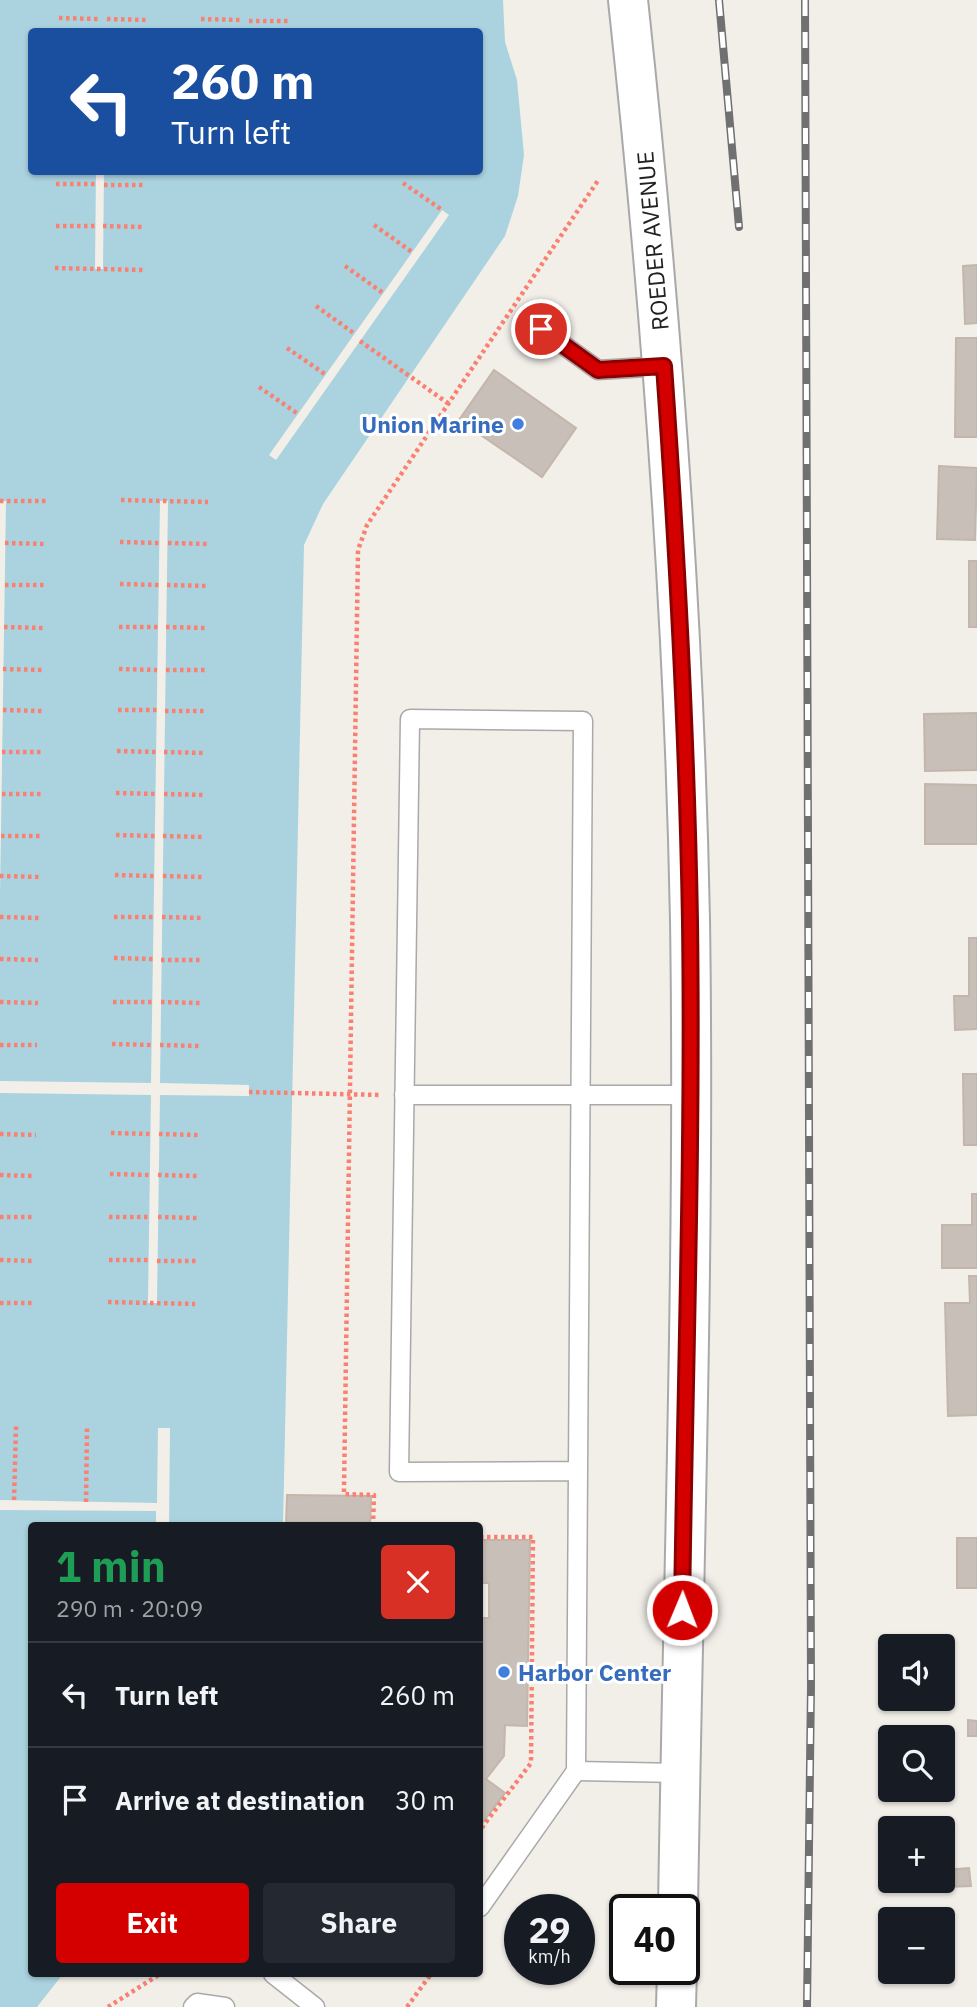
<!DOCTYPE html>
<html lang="en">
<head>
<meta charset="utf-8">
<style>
	:root { --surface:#171b24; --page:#242831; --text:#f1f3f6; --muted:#9ea1a6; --line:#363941; --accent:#d40000 }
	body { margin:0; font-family:"IBM Plex Sans",sans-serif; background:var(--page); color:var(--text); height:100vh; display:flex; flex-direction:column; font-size:26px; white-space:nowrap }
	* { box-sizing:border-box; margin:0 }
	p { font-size:23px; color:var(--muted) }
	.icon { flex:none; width:38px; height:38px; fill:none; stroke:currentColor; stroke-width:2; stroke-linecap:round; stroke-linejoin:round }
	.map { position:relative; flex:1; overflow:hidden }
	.drawer { position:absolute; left:28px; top:1522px; width:455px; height:455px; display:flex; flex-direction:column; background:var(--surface); border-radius:7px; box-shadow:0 2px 5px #0004 }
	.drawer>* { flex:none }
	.top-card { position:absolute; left:28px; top:28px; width:455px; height:147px; border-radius:7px; box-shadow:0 2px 5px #0004; background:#1a4fa0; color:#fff; overflow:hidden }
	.buttons { position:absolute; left:878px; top:1634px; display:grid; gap:14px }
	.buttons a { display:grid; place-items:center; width:77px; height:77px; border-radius:7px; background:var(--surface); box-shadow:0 2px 5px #0004; font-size:35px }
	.speed { position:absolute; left:504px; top:1894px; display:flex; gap:14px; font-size:35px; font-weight:700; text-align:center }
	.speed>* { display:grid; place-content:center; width:91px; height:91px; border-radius:50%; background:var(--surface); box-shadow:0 2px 5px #0004; line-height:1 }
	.speed small { font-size:18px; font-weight:400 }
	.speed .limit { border:4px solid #111; border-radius:10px; background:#fff; color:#111 }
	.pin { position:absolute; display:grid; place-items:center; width:60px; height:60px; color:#fff; margin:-30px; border:4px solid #fff; border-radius:50%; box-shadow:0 2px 7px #0007 }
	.me { position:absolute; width:77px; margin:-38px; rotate:1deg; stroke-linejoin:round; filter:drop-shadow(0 0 5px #0008) }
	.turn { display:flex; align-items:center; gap:24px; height:147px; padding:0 28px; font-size:32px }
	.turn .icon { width:91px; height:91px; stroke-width:2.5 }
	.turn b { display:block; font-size:49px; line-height:60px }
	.round { display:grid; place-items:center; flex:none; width:74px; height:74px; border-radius:7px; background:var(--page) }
	.overview { display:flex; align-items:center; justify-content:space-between; height:119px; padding:0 28px }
	h1 { font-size:42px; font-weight:800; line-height:52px; color:#1e9e55 }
	.button { display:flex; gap:14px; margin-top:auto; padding:14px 28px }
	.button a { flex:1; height:80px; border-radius:7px; background:var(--accent); color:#fff; font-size:28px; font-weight:800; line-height:80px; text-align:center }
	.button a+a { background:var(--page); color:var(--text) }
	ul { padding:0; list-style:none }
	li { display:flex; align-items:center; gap:21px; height:105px; padding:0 28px; border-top:2px solid var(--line) }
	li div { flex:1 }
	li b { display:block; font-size:26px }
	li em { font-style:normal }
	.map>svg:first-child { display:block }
</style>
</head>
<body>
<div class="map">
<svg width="977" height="2007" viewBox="0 0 977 2007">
	<rect width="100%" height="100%" fill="#f2efe9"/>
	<path fill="#aad3df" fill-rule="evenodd" d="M0 0H503L505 42 517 80 524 155 518 196 505 236 323 504 304 545 283 1526H32V1974H63L37 2007H0ZM32 32H480V172H32Z"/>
	<g fill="#f2efe9">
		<path d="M96 172H104L103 269H95Z"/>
		<path d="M442 210 449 215 276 460 269 455Z"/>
		<path d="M0 501H6L0 894Z"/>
		<path d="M160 501H168L160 1083 249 1085V1096L160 1095 157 1303H148L151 1095 0 1093V1081L151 1083Z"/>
		<path d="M158 1428H170L169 1526H156V1511L0 1510V1500L157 1503Z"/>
	</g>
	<g fill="#c7bfb8" stroke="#c4b6ab" stroke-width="2">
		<path d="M977 265V323L965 324 963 266Z"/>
		<path d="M956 338H977V437H955Z"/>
		<path d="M494 370 576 428 542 477 459 420Z"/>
		<path d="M939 466 977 468 975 540 937 539Z"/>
		<rect x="969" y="561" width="8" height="66"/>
		<path d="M977 713V770L925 771 924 714Z"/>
		<path d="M925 784 977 785V844H925Z"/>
		<path d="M969 938H977V1029L955 1030 954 996H969Z"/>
		<path d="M963 1074H977V1145H964Z"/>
		<path d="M972 1194H977V1268H942V1225H972Z"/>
		<path d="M969 1276H977V1415L948 1416 945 1303H970Z"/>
		<path d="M287 1495 371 1496 370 1526H286Z"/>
		<rect x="957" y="1538" width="20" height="50"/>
		<path d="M480 1540H530L527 1726 505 1725 504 1756 486 1779 505 1793 480 1826V1618H489V1583H480Z"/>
		<path d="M968 1720 977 1721V1736H968Z"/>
		<path d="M969 1868 971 1886 946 1887 944 1870Z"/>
	</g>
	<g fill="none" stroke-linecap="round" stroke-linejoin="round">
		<g stroke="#a9a9a9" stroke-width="21">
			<g id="service">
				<path d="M541 329 598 370 664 366"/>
				<path d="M404 1095H691"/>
				<path d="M576 1771 680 1773"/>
				<path d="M480 1907 576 1771 583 721 410 719 399 1472 578 1471"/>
				<path d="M273 1974 315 2007"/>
				<path d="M193 2007 197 2003 225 2007"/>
			</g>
		</g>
		<g stroke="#a9a9a9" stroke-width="42">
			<g id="tertiary">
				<path d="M628 0C661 306 684 612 690 920 695 1249 683 1580 678 1909"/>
				<path d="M676 2007 677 1969"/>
			</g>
		</g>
		<g stroke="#fa8072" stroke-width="4.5" stroke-dasharray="3.5 3.5" stroke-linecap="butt">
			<path d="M59 18 98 19"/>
			<path d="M107 19 147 20"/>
			<path d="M201 19 241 20"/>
			<path d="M249 21H289"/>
			<path d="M403 183 442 210"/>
			<path d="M56 184H96"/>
			<path d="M104 185H145"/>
			<path d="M374 225 412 252"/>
			<path d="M56 226H95"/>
			<path d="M103 226 144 227"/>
			<path d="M345 266 383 293"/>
			<path d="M55 268 143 270"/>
			<path d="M316 306 355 334"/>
			<path d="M360 341 449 404"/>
			<path d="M287 348 326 375"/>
			<path d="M259 387 298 414"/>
			<path d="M121 500 208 502"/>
			<path d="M0 501H46"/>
			<path d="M120 542 159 543"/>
			<path d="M5 543 45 544"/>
			<path d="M168 543 208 544"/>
			<path d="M120 584 159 585"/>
			<path d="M5 585H45"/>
			<path d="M167 585 207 586"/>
			<path d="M4 627 44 628"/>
			<path d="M119 627H158"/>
			<path d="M166 627 206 628"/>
			<path d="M3 669 43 670"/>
			<path d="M119 669 157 670"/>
			<path d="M166 670H205"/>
			<path d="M3 710 42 711"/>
			<path d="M118 710H157"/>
			<path d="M165 711H205"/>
			<path d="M117 751 156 752"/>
			<path d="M2 752H42"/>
			<path d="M164 752 204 753"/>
			<path d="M116 793 156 794"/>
			<path d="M2 794H41"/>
			<path d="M164 794 204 795"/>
			<path d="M116 835 155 836"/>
			<path d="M1 836H40"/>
			<path d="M163 836 203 837"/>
			<path d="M115 875 154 876"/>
			<path d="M0 876 40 877"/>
			<path d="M163 876 202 877"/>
			<path d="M0 917 39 918"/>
			<path d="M114 917H154"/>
			<path d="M162 917 202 918"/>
			<path d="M114 958 153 959"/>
			<path d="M0 959 38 960"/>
			<path d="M161 960H201"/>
			<path d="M0 1002 38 1003"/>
			<path d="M113 1002H153"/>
			<path d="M161 1002 200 1003"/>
			<path d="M112 1044 152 1045"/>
			<path d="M0 1045H37"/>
			<path d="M160 1045 199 1046"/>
			<path d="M249 1092 381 1095"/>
			<path d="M111 1133 151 1134"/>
			<path d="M0 1134 36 1135"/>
			<path d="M159 1134 198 1135"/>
			<path d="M110 1174 150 1175"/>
			<path d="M0 1175 35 1176"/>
			<path d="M158 1175 197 1176"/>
			<path d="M0 1217H34"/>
			<path d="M109 1217H149"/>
			<path d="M158 1217 197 1218"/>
			<path d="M0 1260 34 1261"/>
			<path d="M109 1260H149"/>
			<path d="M157 1261H196"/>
			<path d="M108 1302 195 1304"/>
			<path d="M0 1303H33"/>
			<path d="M14 1500 16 1426"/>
			<path d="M86 1502 87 1427"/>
			<path d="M373 1526 374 1495 344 1494V1489L358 550 367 525 599 179"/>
			<path d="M480 1537H533L531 1763 480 1830"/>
			<path d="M108 2007 160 1974"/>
			<path d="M407 2007 431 1974"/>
		</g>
		<use href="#service" stroke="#fff" stroke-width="18"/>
		<use href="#tertiary" stroke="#fff" stroke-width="38"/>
		<g stroke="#707070" stroke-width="8">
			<g id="rail">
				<path d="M719 0 739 227"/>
				<path d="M805 0 811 1685 807 2007"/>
			</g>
		</g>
		<use href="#rail" stroke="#fff" stroke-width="5" stroke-dasharray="16" stroke-linecap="butt"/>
	</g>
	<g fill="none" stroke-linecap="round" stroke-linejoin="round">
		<g stroke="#8a0000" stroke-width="18">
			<path id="route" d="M541 329 598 370 664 366C677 551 687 737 690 922 693 1151 685 1381 682 1610"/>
		</g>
		<use href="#route" stroke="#d40000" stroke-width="12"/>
	</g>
	<g fill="#3f7fe0" stroke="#fff" stroke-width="2.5">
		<circle cx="518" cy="424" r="7"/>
		<circle cx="504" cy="1672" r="7"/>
	</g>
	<g text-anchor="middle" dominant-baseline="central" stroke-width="6" stroke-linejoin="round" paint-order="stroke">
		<g font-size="23" fill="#222" stroke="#fff">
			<text transform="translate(652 241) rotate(-95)">ROEDER AVENUE</text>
		</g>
		<g font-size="23" font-weight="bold" fill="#366cbe" stroke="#fff" text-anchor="end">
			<text x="504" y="424">Union Marine</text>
			<text x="518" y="1672" text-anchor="start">Harbor Center</text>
		</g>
	</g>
</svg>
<div class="buttons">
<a><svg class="icon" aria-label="sound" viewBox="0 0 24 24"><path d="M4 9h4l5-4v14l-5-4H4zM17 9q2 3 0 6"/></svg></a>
<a><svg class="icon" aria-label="search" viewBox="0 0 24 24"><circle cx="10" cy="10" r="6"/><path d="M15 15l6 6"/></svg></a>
<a>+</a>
<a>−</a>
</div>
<div class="speed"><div>29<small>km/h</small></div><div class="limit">40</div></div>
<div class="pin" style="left:541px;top:329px;background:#d93025"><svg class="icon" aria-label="arrive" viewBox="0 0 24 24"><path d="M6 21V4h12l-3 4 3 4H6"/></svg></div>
<svg class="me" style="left:682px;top:1610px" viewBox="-20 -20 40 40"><circle r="17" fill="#d40000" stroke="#fff" stroke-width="3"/><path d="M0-11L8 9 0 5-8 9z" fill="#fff"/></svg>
<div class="top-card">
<div class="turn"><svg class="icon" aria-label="left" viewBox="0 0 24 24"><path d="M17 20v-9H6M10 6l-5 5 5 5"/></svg><div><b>260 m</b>Turn left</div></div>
</div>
<section class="drawer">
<div class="overview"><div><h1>1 min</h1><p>290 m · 20:09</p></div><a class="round" style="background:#d93025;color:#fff"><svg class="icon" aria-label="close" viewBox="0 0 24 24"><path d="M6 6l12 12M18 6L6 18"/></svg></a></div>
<ul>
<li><svg class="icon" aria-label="left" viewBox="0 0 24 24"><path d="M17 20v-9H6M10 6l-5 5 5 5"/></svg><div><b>Turn left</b></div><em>260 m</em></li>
<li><svg class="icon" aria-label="arrive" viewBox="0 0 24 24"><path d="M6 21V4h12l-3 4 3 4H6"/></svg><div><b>Arrive at destination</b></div><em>30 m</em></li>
</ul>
<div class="button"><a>Exit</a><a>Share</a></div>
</section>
</div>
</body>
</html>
